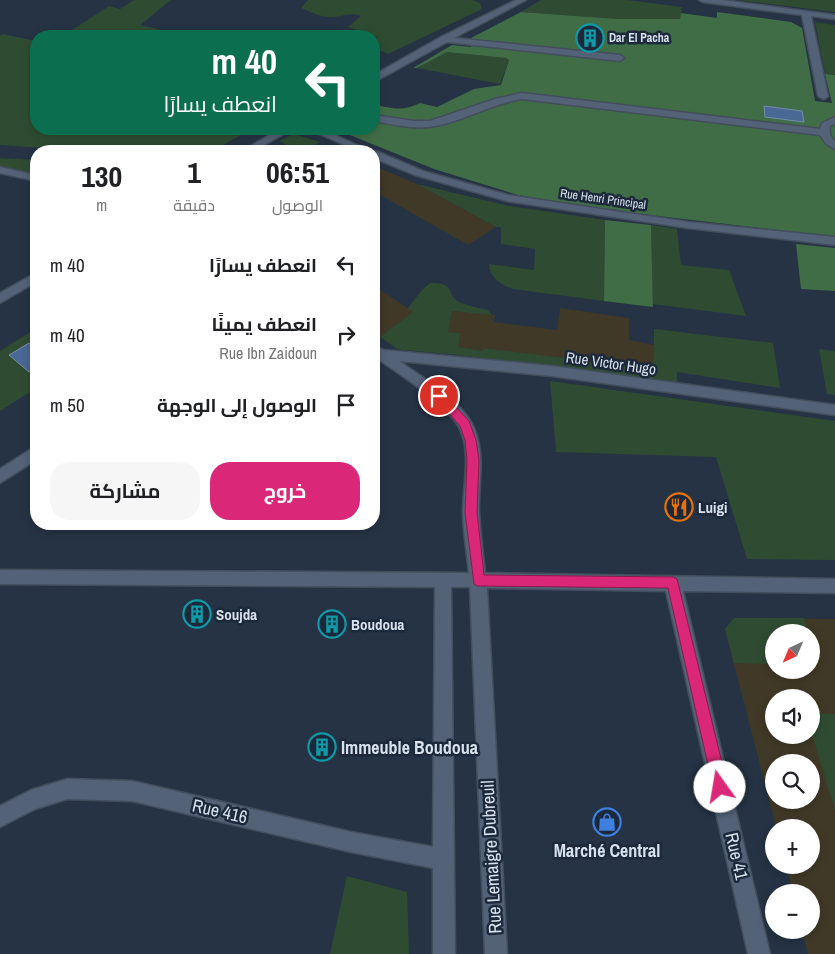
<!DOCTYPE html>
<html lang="ar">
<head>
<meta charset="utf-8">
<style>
	:root { --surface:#fff; --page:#f6f6f6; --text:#202124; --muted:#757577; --accent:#db2777 }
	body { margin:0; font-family:"Archivo Narrow",Cairo,sans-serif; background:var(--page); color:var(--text); direction:rtl; height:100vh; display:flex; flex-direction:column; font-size:19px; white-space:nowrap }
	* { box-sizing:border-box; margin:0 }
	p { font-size:16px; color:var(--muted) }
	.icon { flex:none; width:28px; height:28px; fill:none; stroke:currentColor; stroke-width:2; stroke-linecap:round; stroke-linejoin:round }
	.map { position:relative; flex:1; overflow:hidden; direction:ltr }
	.details { position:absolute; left:30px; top:145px; width:350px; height:385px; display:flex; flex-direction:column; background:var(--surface); border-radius:20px; box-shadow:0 2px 8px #0003; direction:rtl }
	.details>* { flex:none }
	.hud { position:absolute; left:30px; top:30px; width:350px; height:105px; border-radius:20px; box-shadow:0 2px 8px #0003; direction:rtl; background:#0b6e4f; color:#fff; overflow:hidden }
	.needle { width:32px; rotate:224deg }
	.tools { position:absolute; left:765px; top:624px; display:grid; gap:10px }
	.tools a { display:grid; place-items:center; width:55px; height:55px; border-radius:50%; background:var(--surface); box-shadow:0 2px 8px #0003; font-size:25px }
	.pin { position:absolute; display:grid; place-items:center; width:42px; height:42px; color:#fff; margin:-21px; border:2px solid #fff; border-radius:50%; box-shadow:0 1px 5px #0007 }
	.me { position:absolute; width:55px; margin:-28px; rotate:347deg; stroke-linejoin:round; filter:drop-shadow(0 0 4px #0008) }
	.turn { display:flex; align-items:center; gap:18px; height:105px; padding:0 20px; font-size:22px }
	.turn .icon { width:65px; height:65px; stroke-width:2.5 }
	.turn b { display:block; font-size:35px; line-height:42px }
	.eta { display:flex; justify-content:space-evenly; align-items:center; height:85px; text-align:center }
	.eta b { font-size:30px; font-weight:700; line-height:35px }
	.button { display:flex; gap:10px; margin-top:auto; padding:10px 20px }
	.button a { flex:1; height:58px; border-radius:20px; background:var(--accent); color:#fff; font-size:20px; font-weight:700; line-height:58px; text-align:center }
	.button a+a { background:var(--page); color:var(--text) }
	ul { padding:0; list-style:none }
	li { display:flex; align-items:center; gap:15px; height:70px; padding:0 20px }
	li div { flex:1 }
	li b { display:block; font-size:19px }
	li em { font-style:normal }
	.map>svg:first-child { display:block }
</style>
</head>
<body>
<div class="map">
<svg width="835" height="954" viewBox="0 0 835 954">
	<rect width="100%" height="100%" fill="#253344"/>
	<g fill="#403927" fill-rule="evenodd">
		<path d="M374 166 417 184 496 227 468 245 377 193 383 189 374 184Z"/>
		<path d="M374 286 414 312 380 337 374 332Z"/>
		<path d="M560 308 629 318V340L654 345V371L485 348 484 351 457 347 460 333 448 332 452 311 495 315 494 322 557 330Z"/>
		<path d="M734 618 835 619V954H808L802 930H811V892H793L786 865H811V828L776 827 725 629ZM774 632H811V670H774ZM774 698H811V735H774ZM774 762H811V800H774Z"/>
	</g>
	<g fill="#2f4c32">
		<path d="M134 0H171L140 25 188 36H63L109 6 120 9Z"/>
		<path d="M308 0H472L480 3 482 9 388 54 374 48V40L377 38 348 27 361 16C350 11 340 18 329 17 320 17 310 11 301 8Z"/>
		<path d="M541 0H627L682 7 680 19H618L521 12Z"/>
		<path d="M739 0H835V12Z"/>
		<path d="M815 22 835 25V75L825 74Z"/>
		<path d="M2 34 36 41V129H252L212 151H88L0 145V36Z"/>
		<path d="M447 52 506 58 509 60 500 84 417 68Z"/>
		<path d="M294 134 320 142C300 154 299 152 279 141Z"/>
		<path d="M0 158 36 160V174L0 166Z"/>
		<path d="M417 184 509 206 605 220 604 301 513 289C501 285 489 277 489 264L534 270 535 249 501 244V227H496Z"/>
		<path d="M651 225 677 229 681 265 729 270 746 316 653 304Z"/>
		<path d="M430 283C457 282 445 296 461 303 469 306 479 308 488 310L492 315 452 311 448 332 460 333 458 347 483 351 484 348 654 370V329L773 343 780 388 677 372V383L459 355 404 350 396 348 380 337 413 312 408 308 422 290Z"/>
		<path d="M32 331 36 334V388L0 411V351Z"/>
		<path d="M819 349 835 351V395L827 394Z"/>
		<path d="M550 381 835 421V560L747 559 716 457 556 452Z"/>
		<path d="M734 618H804L808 632H774V664L734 663 725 629Z"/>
		<path d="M811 714H835V810L811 731Z"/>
		<path d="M347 876 407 892 409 954H330Z"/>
	</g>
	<g fill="#416d46">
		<path d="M521 12 618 19H680L681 13 717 18V12L791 22 802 28 815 101 832 103 825 74 835 75V237L599 209 518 195 434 169 335 129H374V105C393 108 402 112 420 103L437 107 474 89 501 85 509 60 506 58 447 52 417 68H413L452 45 471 47 473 41 471 38Z"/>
		<path d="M605 220 651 225 653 307 604 301Z"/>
		<path d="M796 244 835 248V291L801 289Z"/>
	</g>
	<g fill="#4a6894" stroke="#758caf">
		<path d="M764 106 802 111 804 122 765 117Z"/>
		<path d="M29 343 36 349V368L29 372 9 355Z"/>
	</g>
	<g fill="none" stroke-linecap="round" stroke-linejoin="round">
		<g stroke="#434e5d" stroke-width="3">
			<g id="minor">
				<path d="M516 0H526L454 38 620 55 624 58 620 61 447 42 374 82V75L441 37Z"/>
				<path d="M699 0H722L835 15V19L811 16 828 96 826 98 823 99 818 96 802 15 703 2Z"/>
				<path d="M522 93 820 129 822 123 835 117V124L830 126C829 133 830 137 835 141V149L826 144 820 135 522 99C489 104 459 124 428 127 410 129 391 124 374 121V115L414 121H430L495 99Z"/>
				<path d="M280 129H292L254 151H242Z"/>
				<path d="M308 129H321L371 151H358Z"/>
				<path d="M373 151 378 152 423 171 508 195 688 222 835 237V245L688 228 507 201 415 175 374 158Z"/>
				<path d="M0 167 36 175V181L0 173Z"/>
				<path d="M36 273V282L0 303V293Z"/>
				<path d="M374 345 384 350 552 366 835 405V415L552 376 399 361C422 377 457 398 471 422 487 450 478 482 479 512 480 532 483 553 485 573L835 579V593L683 591 770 954H748L666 591 487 588 507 954H485L470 587H451L455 954H433V868L351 852 132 801 67 799 35 809 0 827V806L31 790 67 779 132 781 351 832 433 847 435 587 0 584V570L469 573C467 552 463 532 463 511 463 485 472 452 459 427 445 402 398 374 374 356Z"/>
				<path d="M36 446V460L0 483V469Z"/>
			</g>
		</g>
		<use href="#minor" fill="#536276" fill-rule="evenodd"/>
	</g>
	<path fill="#db2777" stroke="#8e194d" d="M439 392 443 393 469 421 476 440 479 460 477 512 484 575 673 577 677 579 728 787 726 792 720 794 715 792 713 787 668 588 478 586 474 584 465 512 467 460 465 440 460 426 434 396Z"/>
	<defs>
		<g id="building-ring" transform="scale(1.4375)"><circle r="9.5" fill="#1c293a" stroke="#0f9aa8" stroke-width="1.5"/><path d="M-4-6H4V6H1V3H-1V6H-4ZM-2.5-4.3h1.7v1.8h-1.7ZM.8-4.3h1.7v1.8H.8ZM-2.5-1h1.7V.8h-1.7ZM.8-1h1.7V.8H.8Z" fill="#0f9aa8"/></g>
		<g id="restaurant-ring" transform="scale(1.4375)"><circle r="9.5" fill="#1c293a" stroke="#e8710a" stroke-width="1.5"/><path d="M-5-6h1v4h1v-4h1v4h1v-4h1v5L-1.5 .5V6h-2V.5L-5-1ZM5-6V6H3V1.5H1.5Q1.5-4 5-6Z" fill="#e8710a"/></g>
		<g id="shop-ring" transform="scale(1.4375)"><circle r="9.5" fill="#1c293a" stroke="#3f7fe0" stroke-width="1.5"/><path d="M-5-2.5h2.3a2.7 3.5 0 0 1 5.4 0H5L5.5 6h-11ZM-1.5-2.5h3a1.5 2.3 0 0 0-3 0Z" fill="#3f7fe0"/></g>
	</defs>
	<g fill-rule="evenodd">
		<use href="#building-ring" x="590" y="38"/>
		<use href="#restaurant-ring" x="679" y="507"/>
		<use href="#building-ring" x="197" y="614"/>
		<use href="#building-ring" x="332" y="624"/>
		<use href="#building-ring" x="322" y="747"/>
		<use href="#shop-ring" x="607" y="822"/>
	</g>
	<g text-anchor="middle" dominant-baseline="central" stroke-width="5" stroke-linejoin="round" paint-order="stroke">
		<g font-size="12" font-weight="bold" fill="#d8e1ed" stroke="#1c293a" text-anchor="start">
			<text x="609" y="38">Dar El Pacha</text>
		</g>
		<g font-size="12" fill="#d8e1ed" stroke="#1c293a">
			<text transform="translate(603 199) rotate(8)">Rue Henri Principal</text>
		</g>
		<g font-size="15" fill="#d8e1ed" stroke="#1c293a">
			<text transform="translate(611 363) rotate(8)">Rue Victor Hugo</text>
		</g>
		<g font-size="15" font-weight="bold" fill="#d8e1ed" stroke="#1c293a" text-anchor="start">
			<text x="698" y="507">Luigi</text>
			<text x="216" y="614">Soujda</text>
			<text x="351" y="624">Boudoua</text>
		</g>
		<g font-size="18" font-weight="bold" fill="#d8e1ed" stroke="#1c293a" text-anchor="start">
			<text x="341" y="747">Immeuble Boudoua</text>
			<text x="607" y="850" text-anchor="middle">Marché Central</text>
		</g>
		<g font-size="18" fill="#d8e1ed" stroke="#1c293a">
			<text transform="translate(220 811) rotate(13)">Rue 416</text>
			<text transform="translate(737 856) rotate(77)">Rue 41</text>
			<text transform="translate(491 857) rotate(-93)">Rue Lemaigre Dubreuil</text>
		</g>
	</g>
</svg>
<div class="tools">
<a><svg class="needle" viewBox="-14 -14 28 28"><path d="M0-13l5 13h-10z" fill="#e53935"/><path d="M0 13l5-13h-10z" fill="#757577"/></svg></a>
<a><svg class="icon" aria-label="sound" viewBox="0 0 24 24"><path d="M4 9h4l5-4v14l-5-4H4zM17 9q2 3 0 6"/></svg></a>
<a><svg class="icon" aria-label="search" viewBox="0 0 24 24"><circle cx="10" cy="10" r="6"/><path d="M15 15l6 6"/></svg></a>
<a>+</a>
<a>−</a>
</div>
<div class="pin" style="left:439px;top:396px;background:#d93025"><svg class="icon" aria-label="arrive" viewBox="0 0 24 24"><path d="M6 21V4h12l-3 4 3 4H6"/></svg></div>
<svg class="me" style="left:720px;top:787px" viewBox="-20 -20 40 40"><circle r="19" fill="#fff"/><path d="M0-13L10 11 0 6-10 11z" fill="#db2777"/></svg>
<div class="hud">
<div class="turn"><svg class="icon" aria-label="left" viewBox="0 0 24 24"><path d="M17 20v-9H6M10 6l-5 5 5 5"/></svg><div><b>40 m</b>انعطف يسارًا</div></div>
</div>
<section class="details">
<div class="eta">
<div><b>06:51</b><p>الوصول</p></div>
<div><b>1</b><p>دقيقة</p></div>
<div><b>130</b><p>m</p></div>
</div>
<ul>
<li><svg class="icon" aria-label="left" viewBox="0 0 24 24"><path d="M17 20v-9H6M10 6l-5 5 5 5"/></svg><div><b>انعطف يسارًا</b></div><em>40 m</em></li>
<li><svg class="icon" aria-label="right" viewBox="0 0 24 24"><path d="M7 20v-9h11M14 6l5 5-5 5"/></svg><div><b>انعطف يمينًا</b><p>Rue Ibn Zaidoun</p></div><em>40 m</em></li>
<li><svg class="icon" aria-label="arrive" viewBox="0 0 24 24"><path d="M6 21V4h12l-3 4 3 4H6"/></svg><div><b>الوصول إلى الوجهة</b></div><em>50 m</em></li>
</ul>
<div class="button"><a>خروج</a><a>مشاركة</a></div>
</section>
</div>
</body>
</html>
